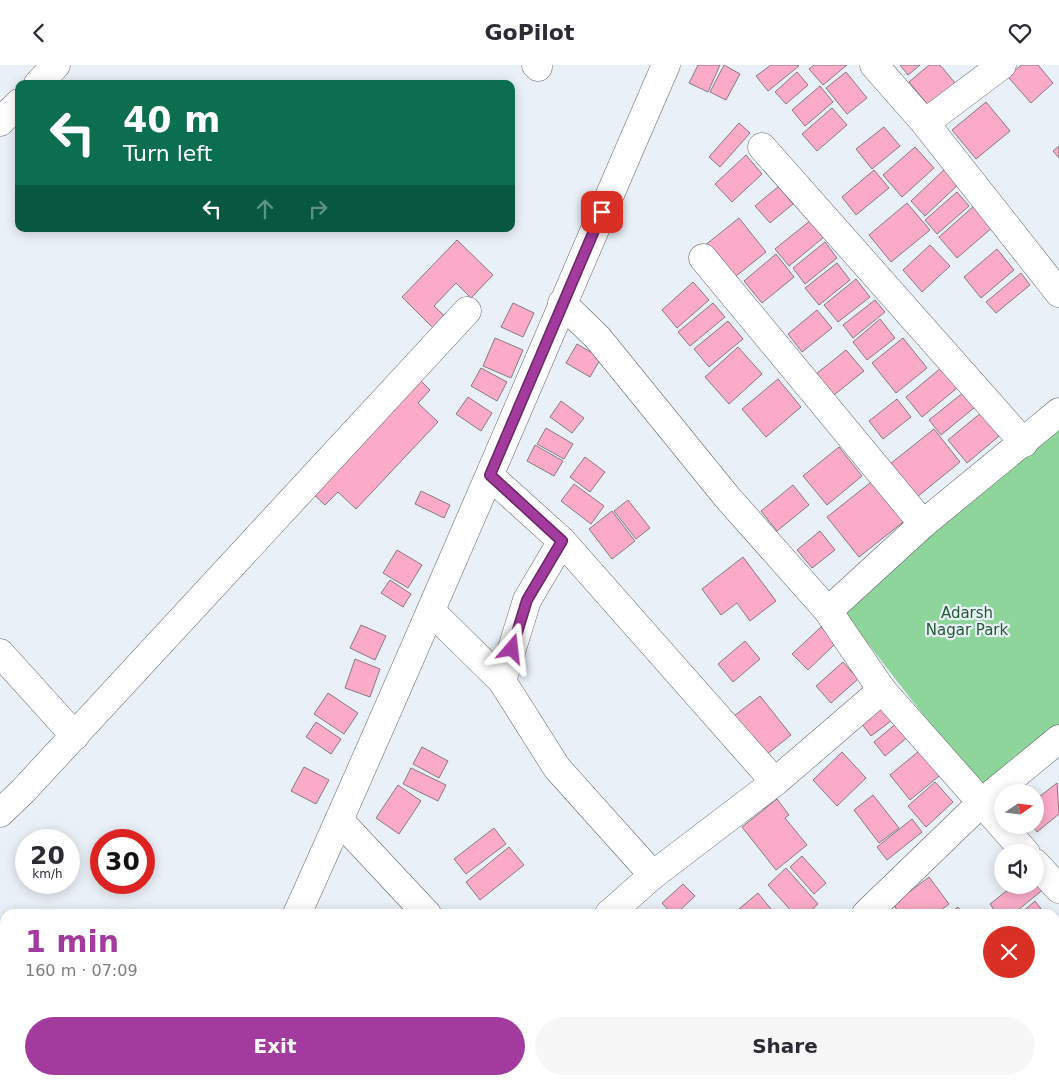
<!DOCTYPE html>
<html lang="en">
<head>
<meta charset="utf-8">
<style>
	:root { --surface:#fff; --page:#f7f7f7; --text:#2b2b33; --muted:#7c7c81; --accent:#a33a9d }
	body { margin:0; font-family:"DejaVu Sans",sans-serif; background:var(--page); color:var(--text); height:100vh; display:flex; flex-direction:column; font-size:19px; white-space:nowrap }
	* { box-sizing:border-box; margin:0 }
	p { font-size:16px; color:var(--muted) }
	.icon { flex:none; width:28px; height:28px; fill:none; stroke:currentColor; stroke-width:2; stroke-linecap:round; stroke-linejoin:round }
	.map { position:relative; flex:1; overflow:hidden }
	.side { position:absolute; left:0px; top:844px; width:1060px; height:176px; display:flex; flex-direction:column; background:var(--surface); border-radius:15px 15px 0 0; box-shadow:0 2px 12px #0003 }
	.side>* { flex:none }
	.top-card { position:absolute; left:15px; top:15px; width:500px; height:152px; border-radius:10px; box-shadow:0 2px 12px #0003; background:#0b6e4f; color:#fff; overflow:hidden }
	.needle { width:32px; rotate:76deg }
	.controls { position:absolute; left:994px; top:719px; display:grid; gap:10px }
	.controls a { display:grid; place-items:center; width:50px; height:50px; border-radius:50%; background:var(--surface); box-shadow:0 2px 12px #0003; font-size:25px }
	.speed { position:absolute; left:15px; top:764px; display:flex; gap:10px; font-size:25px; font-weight:700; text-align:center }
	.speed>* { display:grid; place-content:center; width:65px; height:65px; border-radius:50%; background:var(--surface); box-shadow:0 2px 12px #0003; line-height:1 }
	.speed small { font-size:12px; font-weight:400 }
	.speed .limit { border:8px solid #d22; background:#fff; color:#111 }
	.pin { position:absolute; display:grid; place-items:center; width:42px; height:42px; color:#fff; margin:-21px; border-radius:10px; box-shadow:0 2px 8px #0006 }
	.me { position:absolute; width:55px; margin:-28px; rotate:17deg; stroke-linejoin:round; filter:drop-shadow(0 0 4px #0008) }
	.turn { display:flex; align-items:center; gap:18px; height:105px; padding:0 25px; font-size:22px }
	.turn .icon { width:65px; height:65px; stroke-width:2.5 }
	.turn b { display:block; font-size:35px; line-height:42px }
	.lanes { display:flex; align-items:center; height:48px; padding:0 25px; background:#0003; justify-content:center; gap:25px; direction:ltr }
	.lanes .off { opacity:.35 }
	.round { display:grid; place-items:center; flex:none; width:52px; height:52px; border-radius:26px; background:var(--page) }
	.headline { display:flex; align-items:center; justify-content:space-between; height:85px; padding:0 25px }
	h1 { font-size:30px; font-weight:800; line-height:38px; color:var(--accent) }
	.primary-button { display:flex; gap:10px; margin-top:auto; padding:10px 25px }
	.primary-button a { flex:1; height:58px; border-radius:30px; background:var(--accent); color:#fff; font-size:20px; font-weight:800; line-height:58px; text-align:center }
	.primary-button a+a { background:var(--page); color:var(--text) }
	header { display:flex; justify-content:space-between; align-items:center; height:65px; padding:0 25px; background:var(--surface); font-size:22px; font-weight:800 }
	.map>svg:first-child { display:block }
</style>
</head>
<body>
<header><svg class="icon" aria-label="back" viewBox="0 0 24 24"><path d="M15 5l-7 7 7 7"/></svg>GoPilot<svg class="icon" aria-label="heart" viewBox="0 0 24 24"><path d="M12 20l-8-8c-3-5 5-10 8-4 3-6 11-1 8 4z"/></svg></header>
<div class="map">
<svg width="1059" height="1019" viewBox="0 0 1059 1019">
	<rect width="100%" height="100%" fill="#eaf0f7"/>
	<path fill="#8dd59a" d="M1059 357V663L983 727 842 545Z"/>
	<g fill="#fbabc8" stroke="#847b7e">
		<path d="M698 0H720L708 27 689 18Z"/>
		<path d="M724 0 740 9 726 35 710 27Z"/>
		<path d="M771 0H798L799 1 768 26 756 11Z"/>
		<path d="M814 0H847L823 20 809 4Z"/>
		<path d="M900 0H920L908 10Z"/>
		<path d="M929 0H940L956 19 929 41 909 17Z"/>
		<path d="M1021 0H1038L1053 18 1031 38 1008 12Z"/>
		<path d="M797 7 808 20 786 39 775 27Z"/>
		<path d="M846 7 867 33 847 49 826 23Z"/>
		<path d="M820 21 833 37 805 61 792 45Z"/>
		<path d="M986 37 1010 66 976 94 952 65Z"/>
		<path d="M832 43 847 60 817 86 802 69Z"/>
		<path d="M739 58 750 68 720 102 709 92Z"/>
		<path d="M884 62 900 81 872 104 856 84Z"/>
		<path d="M1059 81V93L1053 86Z"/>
		<path d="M915 82 934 103 902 132 883 110Z"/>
		<path d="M746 90 762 109 732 137 715 119Z"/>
		<path d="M948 101 962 116 925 151 911 136Z"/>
		<path d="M874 105 889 123 856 150 842 132Z"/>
		<path d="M779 121 793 139 770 158 755 141Z"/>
		<path d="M957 127 969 141 937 169 925 155Z"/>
		<path d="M907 138 930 165 891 197 869 170Z"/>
		<path d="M975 140 993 162 957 193 939 172Z"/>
		<path d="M739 153 766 187 731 215 704 181Z"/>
		<path d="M811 155 824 172 789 201 775 184Z"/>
		<path d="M457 175 493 210 471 233 456 218 434 241 449 255 437 267 402 232Z"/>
		<path d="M825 177 837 193 805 219 793 203Z"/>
		<path d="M930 180 950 201 922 227 903 205Z"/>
		<path d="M997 184 1014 205 981 233 964 212Z"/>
		<path d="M776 189 794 212 762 238 744 216Z"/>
		<path d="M837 198 850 215 819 240 805 223Z"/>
		<path d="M1021 208 1030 220 996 248 986 237Z"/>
		<path d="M856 214 870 232 838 257 824 240Z"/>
		<path d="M693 217 709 235 677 263 662 245Z"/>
		<path d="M875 235 885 247 853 273 843 260Z"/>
		<path d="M513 238 534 248 523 272 501 262Z"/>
		<path d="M713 238 725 252 690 281 678 267Z"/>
		<path d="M817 245 832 263 802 287 788 269Z"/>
		<path d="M880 254 895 273 867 295 853 277Z"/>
		<path d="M728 256 743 274 709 302 694 284Z"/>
		<path d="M495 273 523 285 511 313 483 301Z"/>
		<path d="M903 273 927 303 896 328 872 298Z"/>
		<path d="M577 279 601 293 590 312 566 298Z"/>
		<path d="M738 282 762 309 729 339 705 312Z"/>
		<path d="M846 285 864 306 834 330 816 309Z"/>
		<path d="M481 303 507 317 497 336 471 321Z"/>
		<path d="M941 303 957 323 922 352 906 332Z"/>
		<path d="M416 311 430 325 418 338 438 357 356 444 338 427 325 440 309 425Z"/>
		<path d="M778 314 801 342 766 372 742 344Z"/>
		<path d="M964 327 975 342 941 370 929 355Z"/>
		<path d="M468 332 492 348 481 366 456 349Z"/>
		<path d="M897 334 911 352 883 374 869 356Z"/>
		<path d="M561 336 584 353 572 368 550 352Z"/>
		<path d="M987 343 1005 366 967 398 948 375Z"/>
		<path d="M546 363 573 379 564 394 537 379Z"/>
		<path d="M934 364 960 397 917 432 890 399Z"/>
		<path d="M535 380 563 396 554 411 527 396Z"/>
		<path d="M839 382 862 411 827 440 803 411Z"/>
		<path d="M585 392 605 407 590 427 570 412Z"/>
		<path d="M875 414 907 454 859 492 827 452Z"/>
		<path d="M574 419 604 441 591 459 561 436Z"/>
		<path d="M793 420 809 440 777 466 761 446Z"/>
		<path d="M421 426 450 440 444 453 415 439Z"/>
		<path d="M628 435 650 463 636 474 614 446Z"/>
		<path d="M612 446 635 476 612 494 589 464Z"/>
		<path d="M820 466 835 485 812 503 797 485Z"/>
		<path d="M397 485 422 500 408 523 383 508Z"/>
		<path d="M743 492 776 536 750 556 737 538 721 550 702 524Z"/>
		<path d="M390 515 411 529 403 542 381 528Z"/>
		<path d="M361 560 386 571 375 595 350 583Z"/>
		<path d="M821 562 836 578 808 605 792 589Z"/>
		<path d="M745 576 760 594 733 617 718 599Z"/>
		<path d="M355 594 380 604 370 632 345 623Z"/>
		<path d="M843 597 858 614 831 638 816 621Z"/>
		<path d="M328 628 358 648 344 669 314 649Z"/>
		<path d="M760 631 791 670 761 694 730 654Z"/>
		<path d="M889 637 899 650 871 671 861 658Z"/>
		<path d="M903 653 915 666 885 691 874 677Z"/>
		<path d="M316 657 341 674 331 689 306 672Z"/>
		<path d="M422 682 448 696 439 713 413 699Z"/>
		<path d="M924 682 944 707 910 735 890 710Z"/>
		<path d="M842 687 866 713 837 741 813 715Z"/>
		<path d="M304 702 329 715 316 739 291 726Z"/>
		<path d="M411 703 446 720 438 736 403 719Z"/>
		<path d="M935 717 953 737 926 762 908 741Z"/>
		<path d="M1057 718 1059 749 1037 767 1032 760H1035V735Z"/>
		<path d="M398 720 421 736 399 769 376 753Z"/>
		<path d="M873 730 899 763 879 778 854 745Z"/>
		<path d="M777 734 789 750 785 753 807 780 776 805 742 762Z"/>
		<path d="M912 754 922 767 887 795 877 782Z"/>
		<path d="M494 763 506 779 466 809 454 794Z"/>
		<path d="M509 782 524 800 480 835 466 817Z"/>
		<path d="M802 791 826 818 814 829 790 802Z"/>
		<path d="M786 803 818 839 807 849H794L768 820Z"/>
		<path d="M1035 810 1045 823 1013 849H997L990 839 1014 820H1035Z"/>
		<path d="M929 812 949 839 936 849H900L893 839Z"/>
		<path d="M683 819 695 831 676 849H672L662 838Z"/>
		<path d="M758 828 775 849H743L739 844Z"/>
		<path d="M1035 836 1045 849H1020Z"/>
		<path d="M958 842 963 849H949Z"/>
		<path d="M1059 925V941L1055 935V927Z"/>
		<path d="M755 1015H763L767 1019H750Z"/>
	</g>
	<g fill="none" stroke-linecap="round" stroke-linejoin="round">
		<g stroke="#60656b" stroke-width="29">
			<g id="minor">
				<path d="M536 0 538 2"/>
				<path d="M874 0 925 58 1059 228"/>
				<path d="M38 19 56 0"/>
				<path d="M0 57 19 38"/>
				<path d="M925 58 1002 0"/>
				<path d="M762 82 1024 378"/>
				<path d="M703 193 923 459"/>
				<path d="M562 238 598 273 727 432 828 546 882 625 1026 788"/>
				<path d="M490 411 562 476 775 717"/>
				<path d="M562 476 527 535 502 616 557 703 653 810"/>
				<path d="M431 546 502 616"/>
				<path d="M828 546 923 459 1059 347"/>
				<path d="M0 588 75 671"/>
				<path d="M0 748 23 726 467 246"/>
				<path d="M339 755 427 849"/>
				<path d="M1035 798 1059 824"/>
				<path d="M297 849C424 568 543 283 666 0"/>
				<path d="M609 849 653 810 775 717 882 625"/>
				<path d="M866 849 981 738 1059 674"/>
				<path d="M369 1015 373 1019"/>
				<path d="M581 1015 585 1019"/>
				<path d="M822 1015 825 1019"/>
				<path d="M1016 1015 1019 1019"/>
				<path d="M219 1019 221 1015"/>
				<path d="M651 1019 656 1015"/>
			</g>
		</g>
		<use href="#minor" stroke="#fff" stroke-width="28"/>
	</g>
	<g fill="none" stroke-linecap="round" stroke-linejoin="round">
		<g stroke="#6a2666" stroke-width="12">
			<path id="route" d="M512 584 527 535 562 476 490 410 602 147"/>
		</g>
		<use href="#route" stroke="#a33a9d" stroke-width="9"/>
	</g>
	<g text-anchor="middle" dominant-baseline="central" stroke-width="4.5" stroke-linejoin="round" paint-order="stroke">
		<g font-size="15" fill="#215b30" stroke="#eaf0f7">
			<text x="967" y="548">Adarsh<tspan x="967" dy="17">Nagar Park</tspan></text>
		</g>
	</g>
</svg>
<div class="controls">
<a><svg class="needle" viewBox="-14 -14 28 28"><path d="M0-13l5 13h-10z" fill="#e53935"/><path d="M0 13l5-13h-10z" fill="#7c7c81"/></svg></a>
<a><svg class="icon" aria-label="sound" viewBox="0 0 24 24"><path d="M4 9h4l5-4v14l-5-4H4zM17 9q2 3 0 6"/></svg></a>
</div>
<div class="speed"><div>20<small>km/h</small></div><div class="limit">30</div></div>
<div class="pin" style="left:602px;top:147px;background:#d93025"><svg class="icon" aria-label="arrive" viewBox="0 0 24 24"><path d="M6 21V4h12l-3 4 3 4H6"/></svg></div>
<svg class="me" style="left:512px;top:584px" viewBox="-20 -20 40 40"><path d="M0-17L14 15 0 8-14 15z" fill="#a33a9d" stroke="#fff" stroke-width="4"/></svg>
<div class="top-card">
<div class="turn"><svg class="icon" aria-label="left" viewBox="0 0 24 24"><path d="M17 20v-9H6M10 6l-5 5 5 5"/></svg><div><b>40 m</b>Turn left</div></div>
<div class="lanes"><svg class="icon" aria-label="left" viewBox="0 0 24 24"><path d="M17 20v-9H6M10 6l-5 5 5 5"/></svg><svg class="icon off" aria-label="ahead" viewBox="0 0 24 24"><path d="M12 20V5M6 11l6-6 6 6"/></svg><svg class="icon off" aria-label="right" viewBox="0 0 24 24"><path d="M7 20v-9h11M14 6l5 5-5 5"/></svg></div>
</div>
<section class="side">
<div class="headline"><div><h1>1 min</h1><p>160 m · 07:09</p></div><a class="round" style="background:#d93025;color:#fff"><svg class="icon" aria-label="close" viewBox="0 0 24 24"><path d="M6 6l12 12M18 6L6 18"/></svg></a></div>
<div class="primary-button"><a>Exit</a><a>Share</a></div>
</section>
</div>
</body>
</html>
